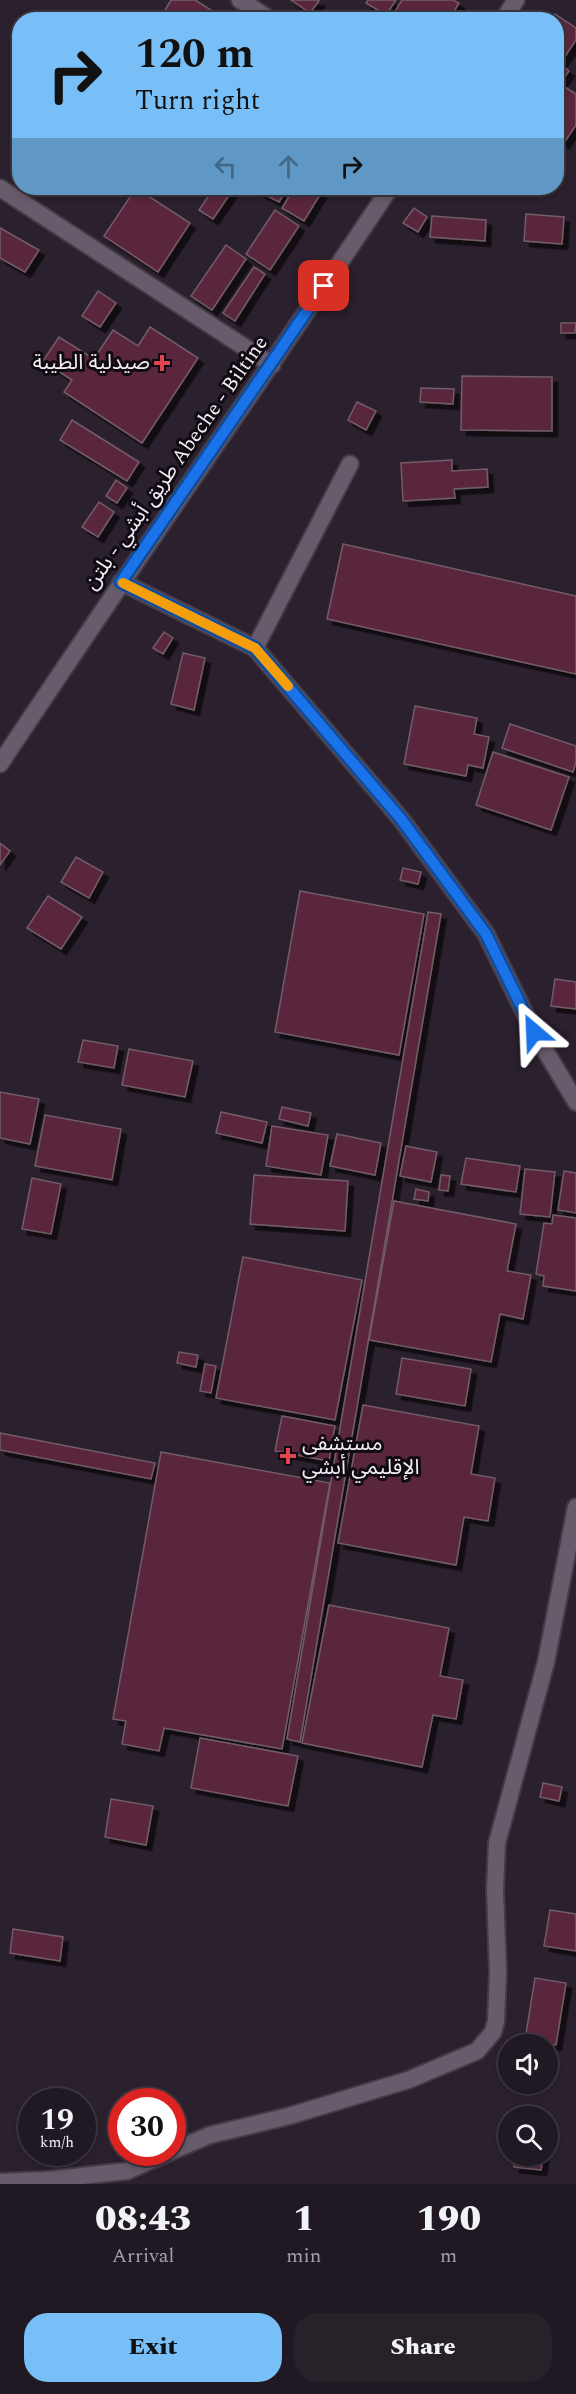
<!DOCTYPE html>
<html lang="en">
<head>
<meta charset="utf-8">
<style>
	:root { --surface:#201822; --page:#28212a; --text:#f1f3f6; --muted:#a2a0a5; --line:#3d3740; --accent:#78bff7 }
	body { margin:0; font-family:Spectral,"Noto Sans Arabic",serif; background:var(--page); color:var(--text); height:100vh; display:flex; flex-direction:column; font-size:22px; white-space:nowrap }
	* { box-sizing:border-box; margin:0 }
	p { font-size:20px; color:var(--muted) }
	.icon { flex:none; width:33px; height:33px; fill:none; stroke:currentColor; stroke-width:2; stroke-linecap:round; stroke-linejoin:round }
	.map { position:relative; height:2184px; overflow:hidden }
	.details { display:flex; flex-direction:column; background:var(--surface); flex:1 }
	.details>* { flex:none }
	.top-card { position:absolute; left:12px; top:12px; width:552px; height:183px; border-radius:24px; box-shadow:0 3px 9px #0003,0 0 0 2px var(--line); background:#78bff7; color:#111; overflow:hidden }
	.tools { position:absolute; left:498px; top:2034px; display:grid; gap:12px }
	.tools a { display:grid; place-items:center; width:60px; height:60px; border-radius:50%; background:var(--surface); box-shadow:0 3px 9px #0003,0 0 0 2px var(--line); font-size:30px }
	.speed { position:absolute; left:18px; top:2088px; display:flex; gap:12px; font-size:30px; font-weight:700; text-align:center }
	.speed>* { display:grid; place-content:center; width:78px; height:78px; border-radius:50%; background:var(--surface); box-shadow:0 3px 9px #0003,0 0 0 2px var(--line); line-height:1 }
	.speed small { font-size:15px; font-weight:400 }
	.speed .limit { border:9px solid #d22; background:#fff; color:#111 }
	.pin { position:absolute; display:grid; place-items:center; width:51px; height:51px; color:#fff; margin:-26px; border-radius:12px; box-shadow:0 3px 9px #0006 }
	.me { position:absolute; width:66px; margin:-33px; rotate:334deg; stroke-linejoin:round; filter:drop-shadow(0 0 4px #0008) }
	.turn { display:flex; align-items:center; gap:21px; height:126px; padding:0 24px; font-size:27px }
	.turn .icon { width:78px; height:78px; stroke-width:2.5 }
	.turn b { display:block; font-size:42px; line-height:51px }
	.lanes { display:flex; align-items:center; height:57px; padding:0 24px; background:#0003; justify-content:center; gap:30px; direction:ltr }
	.lanes .off { opacity:.35 }
	.eta { display:flex; justify-content:space-evenly; align-items:center; height:102px; text-align:center }
	.eta b { font-size:36px; font-weight:800; line-height:42px }
	.button { display:flex; gap:12px; margin-top:auto; padding:12px 24px }
	.button a { flex:1; height:69px; border-radius:24px; background:var(--accent); color:#111; font-size:24px; font-weight:800; line-height:69px; text-align:center }
	.button a+a { background:var(--page); color:var(--text) }
	.map>svg:first-child { display:block }
</style>
</head>
<body>
<div class="map">
<svg width="576" height="2184" viewBox="0 0 576 2184">
	<defs>
		<filter id="shadow"><feDropShadow dx="5.5" dy="5.5" stdDeviation="0" flood-color="#0009"/></filter>
	</defs>
	<rect width="100%" height="100%" fill="#2b202d"/>
	<g fill="#5a253e" stroke="#735d65" stroke-width="1.5" filter="url(#shadow)">
		<path d="M171 0H195L219 15 217 20H180L165 10Z"/>
		<path d="M291 0H317L319 1 310 13Z"/>
		<path d="M368 0H396L386 15 366 3Z"/>
		<path d="M402 0H453L459 3 449 20H390Z"/>
		<path d="M555 14 576 28V40L560 64 569 71 558 87 556 20H551Z"/>
		<path d="M563 86 576 94V125L564 143 556 139V89L559 91Z"/>
		<path d="M136 188 190 223 158 272 104 236Z"/>
		<path d="M214 188H234L213 219 199 210Z"/>
		<path d="M252 188H288L279 202Z"/>
		<path d="M294 188H324L304 221 282 208Z"/>
		<path d="M414 208 427 217 418 232 403 223Z"/>
		<path d="M275 210 299 226 270 270 246 254Z"/>
		<path d="M526 214 564 217 562 244 524 241Z"/>
		<path d="M432 216 486 220 485 241 430 237Z"/>
		<path d="M0 228 39 250 25 272 0 258Z"/>
		<path d="M226 245 246 259 212 310 191 296Z"/>
		<path d="M254 267 265 274 235 321 223 313Z"/>
		<path d="M98 291 116 303 100 327 82 316Z"/>
		<path d="M561 323H576L575 333H561Z"/>
		<path d="M150 327 198 358 142 443 64 392 72 380 43 361 59 337 94 359 113 330 138 346Z"/>
		<path d="M462 376 552 377V431L461 430Z"/>
		<path d="M421 388 454 389 453 404 420 402Z"/>
		<path d="M357 402 376 411 366 430 348 420Z"/>
		<path d="M72 420 139 462 127 481 60 440Z"/>
		<path d="M452 460V471L487 469 488 487 454 489 455 498 403 501 401 463Z"/>
		<path d="M116 480 127 488 117 503 106 496Z"/>
		<path d="M99 502 114 512 98 537 82 527Z"/>
		<path d="M343 544 576 596V674L327 619Z"/>
		<path d="M164 632 173 638 163 654 153 648Z"/>
		<path d="M183 653 205 658 194 710 171 704Z"/>
		<path d="M415 706 477 718 474 734 489 737 483 768 468 765 466 776 404 764Z"/>
		<path d="M510 724 576 746V762L573 772 502 748Z"/>
		<path d="M493 752 569 777 551 830 476 805Z"/>
		<path d="M0 843 10 851 0 865Z"/>
		<path d="M76 857 103 872 89 898 61 882Z"/>
		<path d="M403 868 421 872 418 884 400 880Z"/>
		<path d="M300 891 424 914 399 1055 275 1032Z"/>
		<path d="M48 896 82 917 61 949 27 928Z"/>
		<path d="M428 912 441 914 300 1742 287 1739Z"/>
		<path d="M555 979 576 982V1009L551 1006Z"/>
		<path d="M83 1040 118 1046 114 1068 78 1062Z"/>
		<path d="M129 1049 193 1061 185 1097 122 1085Z"/>
		<path d="M0 1092 39 1099 30 1144 0 1138Z"/>
		<path d="M282 1107 311 1113 308 1126 279 1119Z"/>
		<path d="M221 1112 267 1122 262 1143 216 1133Z"/>
		<path d="M45 1115 121 1129 112 1180 35 1166Z"/>
		<path d="M272 1126 328 1135 321 1175 266 1166Z"/>
		<path d="M337 1134 381 1143 375 1175 330 1166Z"/>
		<path d="M406 1146 437 1152 431 1182 400 1176Z"/>
		<path d="M466 1158 520 1166 516 1192 461 1184Z"/>
		<path d="M525 1169 555 1172 550 1217 520 1214Z"/>
		<path d="M564 1171 576 1173V1213L558 1210Z"/>
		<path d="M254 1175 348 1181 345 1231 250 1224Z"/>
		<path d="M441 1175 450 1176 448 1191 439 1190Z"/>
		<path d="M32 1178 61 1184 51 1234 22 1229Z"/>
		<path d="M416 1189 429 1192 428 1201 414 1199Z"/>
		<path d="M394 1201 516 1224 507 1271 531 1275 523 1319 500 1314 491 1362 369 1340Z"/>
		<path d="M553 1215 576 1218V1291L543 1286 544 1276 536 1274 544 1223 552 1224Z"/>
		<path d="M243 1257 362 1280 335 1420 216 1398Z"/>
		<path d="M179 1352 198 1355 196 1367 177 1363Z"/>
		<path d="M402 1358 471 1369 465 1406 396 1394Z"/>
		<path d="M205 1364 216 1366 211 1393 200 1391Z"/>
		<path d="M363 1405 479 1426 471 1474 495 1478 488 1521 464 1517 456 1565 338 1543Z"/>
		<path d="M282 1416 335 1426 329 1461 275 1451Z"/>
		<path d="M0 1433 155 1463 151 1479 0 1450Z"/>
		<path d="M161 1452 330 1483 282 1749 164 1728 159 1751 122 1744 126 1721 113 1719Z"/>
		<path d="M329 1605 449 1628 440 1676 463 1680 456 1719 433 1715 422 1767 302 1743Z"/>
		<path d="M200 1738 298 1756 288 1806 191 1788Z"/>
		<path d="M543 1783 562 1787 559 1801 540 1797Z"/>
		<path d="M111 1799 153 1806 146 1845 105 1837Z"/>
		<path d="M550 1910 576 1914V1951L544 1946Z"/>
		<path d="M13 1929 63 1937 60 1961 10 1953Z"/>
		<path d="M535 1978 566 1983 556 2045 525 2040Z"/>
		<path d="M515 2156H543L541 2170 514 2167Z"/>
	</g>
	<g fill="none" stroke-linecap="round" stroke-linejoin="round">
		<g stroke="#453b46" stroke-width="20">
			<g id="minor">
				<path d="M240 0 271 20"/>
				<path d="M0 188 272 365"/>
				<path d="M121 582 255 648 350 464"/>
				<path d="M255 648 401 819 486 934 534 1032 576 1102"/>
				<path d="M172 2151 210 2135 289 2116 408 2080 477 2051 493 2032 496 2021 498 1972 495 1890 497 1843 546 1662 576 1507"/>
				<path d="M0 2182 46 2180 127 2171 170 2152"/>
			</g>
		</g>
		<g stroke="#453b46" stroke-width="20">
			<g id="secondary">
				<path d="M503 20 516 0"/>
				<path d="M0 764C128 571 261 381 390 188"/>
			</g>
		</g>
		<use href="#minor" stroke="#685b6b" stroke-width="16"/>
		<use href="#secondary" stroke="#685b6b" stroke-width="16"/>
	</g>
	<g fill="none" stroke-linecap="round" stroke-linejoin="round">
		<g stroke="#114b97" stroke-width="15">
			<path id="route" d="M324 286 121 582 255 648 401 819 486 934 534 1032"/>
		</g>
		<use href="#route" stroke="#1a73e8" stroke-width="10"/>
		<path stroke="#f59e0b" stroke-width="10" d="M123 583 255 648 288 686"/>
	</g>
	<g fill="#e0444e" stroke="#100b12" stroke-width="2">
		<path d="M159 354h6v6h6v6h-6v6h-6v-6h-6v-6h6z"/>
		<path d="M285 1447h6v6h6v6h-6v6h-6v-6h-6v-6h6z"/>
	</g>
	<g text-anchor="middle" dominant-baseline="central" stroke-width="6" stroke-linejoin="round" paint-order="stroke">
		<g font-size="21" fill="#f5edf6" stroke="#100b12" text-anchor="end">
			<text x="150" y="363">صيدلية الطيبة</text>
			<text x="302" y="1444" text-anchor="start">مستشفى<tspan x="302" dy="24">الإقليمي أبشي</tspan></text>
		</g>
		<g font-size="21" fill="#f5edf6" stroke="#100b12">
			<text transform="translate(176 463) rotate(-55)">طريق أبشي - بلتن Abeche - Biltine</text>
		</g>
	</g>
</svg>
<div class="tools">
<a><svg class="icon" aria-label="sound" viewBox="0 0 24 24"><path d="M4 9h4l5-4v14l-5-4H4zM17 9q2 3 0 6"/></svg></a>
<a><svg class="icon" aria-label="search" viewBox="0 0 24 24"><circle cx="10" cy="10" r="6"/><path d="M15 15l6 6"/></svg></a>
</div>
<div class="speed"><div>19<small>km/h</small></div><div class="limit">30</div></div>
<div class="pin" style="left:324px;top:286px;background:#d93025"><svg class="icon" aria-label="arrive" viewBox="0 0 24 24"><path d="M6 21V4h12l-3 4 3 4H6"/></svg></div>
<svg class="me" style="left:534px;top:1032px" viewBox="-20 -20 40 40"><path d="M0-17L14 15 0 8-14 15z" fill="#1a73e8" stroke="#fff" stroke-width="4"/></svg>
<div class="top-card">
<div class="turn"><svg class="icon" aria-label="right" viewBox="0 0 24 24"><path d="M7 20v-9h11M14 6l5 5-5 5"/></svg><div><b>120 m</b>Turn right</div></div>
<div class="lanes"><svg class="icon off" aria-label="left" viewBox="0 0 24 24"><path d="M17 20v-9H6M10 6l-5 5 5 5"/></svg><svg class="icon off" aria-label="ahead" viewBox="0 0 24 24"><path d="M12 20V5M6 11l6-6 6 6"/></svg><svg class="icon" aria-label="right" viewBox="0 0 24 24"><path d="M7 20v-9h11M14 6l5 5-5 5"/></svg></div>
</div>
</div>
<section class="details">
<div class="eta">
<div><b>08:43</b><p>Arrival</p></div>
<div><b>1</b><p>min</p></div>
<div><b>190</b><p>m</p></div>
</div>
<div class="button"><a>Exit</a><a>Share</a></div>
</section>
</body>
</html>
